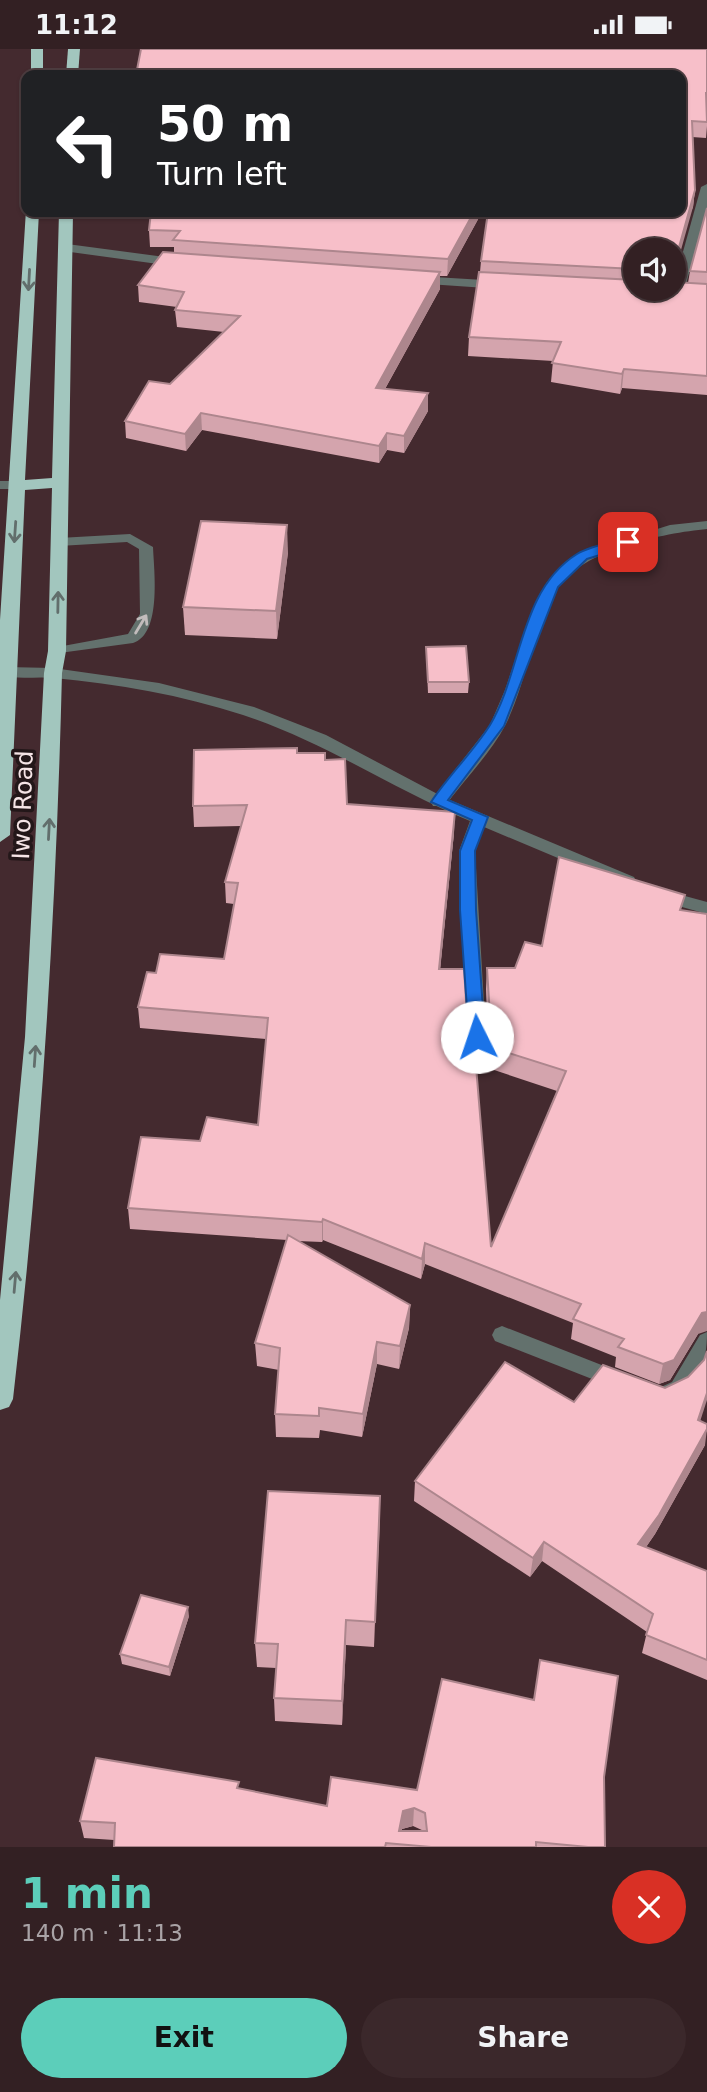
<!DOCTYPE html>
<html lang="en">
<head>
<meta charset="utf-8">
<style>
	:root { --surface:#332023; --page:#3b282b; --text:#f1f3f6; --muted:#a9a3a6; --line:#4e3e41; --accent:#5cceba }
	body { margin:0; font-family:"DejaVu Sans",sans-serif; background:var(--page); color:var(--text); height:100vh; display:flex; flex-direction:column; font-size:26px; white-space:nowrap }
	* { box-sizing:border-box; margin:0 }
	p { font-size:23px; color:var(--muted) }
	.icon { flex:none; width:38px; height:38px; fill:none; stroke:currentColor; stroke-width:2; stroke-linecap:round; stroke-linejoin:round }
	.map { position:relative; height:1798px; overflow:hidden }
	.sheet { display:flex; flex-direction:column; background:var(--surface); flex:1 }
	.sheet>* { flex:none }
	.top-card { position:absolute; left:21px; top:21px; width:665px; height:147px; border-radius:14px; box-shadow:0 2px 5px #0004,0 0 0 2px var(--line); background:#202124; color:#fff; overflow:hidden }
	.tools { position:absolute; left:623px; top:189px; display:grid; gap:14px }
	.tools a { display:grid; place-items:center; width:63px; height:63px; border-radius:50%; background:var(--surface); box-shadow:0 2px 5px #0004,0 0 0 2px var(--line); font-size:35px }
	.pin { position:absolute; display:grid; place-items:center; width:60px; height:60px; color:#fff; margin:-30px; border-radius:14px; box-shadow:0 4px 10px #0006 }
	.me { position:absolute; width:77px; margin:-38px; rotate:356deg; stroke-linejoin:round; filter:drop-shadow(0 0 5px #0008) }
	.turn { display:flex; align-items:center; gap:24px; height:147px; padding:0 21px; font-size:32px }
	.turn .icon { width:91px; height:91px; stroke-width:2.5 }
	.turn b { display:block; font-size:49px; line-height:60px }
	.round { display:grid; place-items:center; flex:none; width:74px; height:74px; border-radius:37px; background:var(--page) }
	.headline { display:flex; align-items:center; justify-content:space-between; height:119px; padding:0 21px }
	h1 { font-size:42px; font-weight:700; line-height:52px; color:var(--accent) }
	.action { display:flex; gap:14px; margin-top:auto; padding:14px 21px }
	.action a { flex:1; height:80px; border-radius:42px; background:var(--accent); color:#111; font-size:28px; font-weight:700; line-height:80px; text-align:center }
	.action a+a { background:var(--page); color:var(--text) }
	.status { display:flex; justify-content:space-between; align-items:center; height:49px; padding:0 35px; background:var(--surface); direction:ltr }
	.status svg { height:19px; fill:currentColor }
	.map>svg:first-child { display:block }
</style>
</head>
<body>
<div class="status"><b>11:12</b><svg viewBox="0 0 49 12"><path d="M0 12V9h3v3zM5 12V6h3v6zM10 12V3h3v9zM15 12V0h3v12zM26 1h20v11H26zM47 4h2v5h-2z"/></svg></div>
<div class="map">
<svg width="707" height="1798" viewBox="0 0 707 1798">
	<rect width="100%" height="100%" fill="#442a2f"/>
	<g fill="none" stroke-linecap="round" stroke-linejoin="round">
		<g fill="#63716d" fill-rule="evenodd">
			<path d="M0 432H18L25 436 18 440H0Z"/>
			<path d="M707 472V480C664 484 581 501 557 540 532 581 527 632 506 675 491 704 464 731 445 757H433L431 753 433 749 490 676 505 641 530 567 547 533 577 505 670 476Z"/>
			<path d="M130 485 153 498C154 522 162 585 133 594L52 605 49 602 52 599 128 585 140 565 139 500 127 493 59 497 52 493 59 489Z"/>
		</g>
		<g fill="#63716d" fill-rule="evenodd">
			<path d="M707 135V159L683 246 673 249 671 246 701 138Z"/>
			<path d="M67 195 180 210 186 214 180 218 63 202V196Z"/>
			<path d="M417 227 501 232 507 236 501 240 413 234V228Z"/>
			<path d="M6 618 53 619 159 634 254 658 326 686 445 749 634 828 636 832 628 838 622 836 484 778 475 802 486 988 483 993H471L468 988 459 802 470 772C393 740 323 692 243 666 182 646 117 635 54 629 36 627 18 631 1 626L0 620Z"/>
			<path d="M663 841 707 853V865L657 851 654 847Z"/>
			<path d="M502 1277 627 1326 630 1332 627 1338 620 1341 495 1292 492 1286 495 1280Z"/>
			<path d="M707 1283C707 1314 699 1342 668 1353L661 1350 657 1344 661 1338 672 1333 700 1286Z"/>
		</g>
		<g fill="#a2c6be" fill-rule="evenodd">
			<rect x="31" y="0" width="12" height="26"/>
			<path d="M68 0H80L78 26H66Z"/>
			<path d="M26 161 39 163 25 431 52 429 59 163H73L66 602 62 624C56 867 41 1109 13 1350L9 1358 0 1361V1251L25 988 44 624 48 602 52 439 25 441 10 786 0 793V571Z"/>
		</g>
	</g>
	<g fill="#d4a4ad" fill-rule="evenodd">
		<path d="M141 0H707V77L706 89 692 88 695 141 693 158 674 201H635V240L688 234 690 222 707 159V346L622 339 620 345 551 333 553 312 468 307 469 288 480 223 481 212 681 163Z"/>
		<path d="M151 163H482L447 227H440V240L385 340 428 362 404 404 387 401 379 414 202 381 186 402 126 389 125 372 170 335 224 283 177 278 175 261 177 258 139 253 138 236 174 204V198H150L149 181Z"/>
		<path d="M288 503 277 590 185 586 183 558Z"/>
		<path d="M426 598 469 633 468 644H428Z"/>
		<path d="M297 704 325 711 347 755 454 784 440 920 467 967 472 974H484L487 971 486 940 487 919H515L542 897 683 861 698 1285 670 1331 659 1335 615 1318 616 1308 571 1290 573 1274 425 1215 421 1230 323 1191 322 1193 297 1192 410 1256 409 1279 399 1320 377 1315 362 1388 320 1381 319 1389 276 1388 275 1365 279 1321 257 1317 255 1294 287 1191 130 1180 128 1159 200 1092 258 1076 266 990 140 979 138 958 156 924 224 910 234 855 226 854 225 833 241 777 194 778 193 757ZM476 1015 557 1042 491 1198Z"/>
		<path d="M704 1311 700 1372 705 1396 655 1485 646 1498 707 1522V1631L642 1604 647 1583 542 1512 530 1528 414 1452 415 1432 574 1353 665 1339 688 1328Z"/>
		<path d="M380 1447 374 1598 346 1596 342 1676 275 1672 274 1649 276 1619 257 1618 255 1594Z"/>
		<path d="M189 1567 170 1627 122 1615 120 1605Z"/>
		<path d="M604 1728 605 1798H114V1791L84 1789 80 1772 239 1739 327 1757 417 1741ZM413 1777 424 1782H402V1780Z"/>
	</g>
	<g fill="#ad868d">
		<path d="M695 141 693 158 674 226V216Z"/>
		<path d="M474 163H482L447 227 448 210Z"/>
		<path d="M440 223V240L376 356V339Z"/>
		<path d="M624 320 622 339 620 345 622 325Z"/>
		<path d="M428 344V362L404 404V387Z"/>
		<path d="M201 364 202 381 186 402 185 385Z"/>
		<path d="M387 384V401L379 414V397Z"/>
		<path d="M287 476 288 503 277 590 276 562Z"/>
		<path d="M455 763 454 784 438 942 439 920Z"/>
		<path d="M323 1170V1191L322 1193V1173Z"/>
		<path d="M425 1194V1215L421 1230 422 1210Z"/>
		<path d="M410 1256 409 1279 399 1320 400 1297Z"/>
		<path d="M707 1263V1282L698 1285 670 1331 659 1335 663 1315 702 1264Z"/>
		<path d="M377 1293V1315L362 1388 363 1365Z"/>
		<path d="M707 1344V1351L694 1391 698 1371Z"/>
		<path d="M707 1380 705 1396 655 1485 635 1514 638 1495Z"/>
		<path d="M380 1447V1472L374 1598 375 1573Z"/>
		<path d="M544 1493 542 1512 530 1528 533 1509Z"/>
		<path d="M188 1558 189 1567 170 1627 169 1618Z"/>
		<path d="M346 1571V1596L342 1676V1652Z"/>
		<path d="M414 1759 413 1777 402 1780 399 1795V1782L403 1762Z"/>
	</g>
	<g fill="#f7bfc9" stroke="#ad868d" stroke-width="2" fill-rule="evenodd">
		<path d="M141 0H707V44H706L707 73 692 72 695 141 674 216V201H635V220L481 212 488 163H681V26H136Z"/>
		<path d="M707 159V223L690 222Z"/>
		<path d="M151 163H474L448 210 173 191 180 182 149 181Z"/>
		<path d="M163 203 440 223 376 339 428 344 404 387 387 384 379 397 201 364 185 385 125 372 149 332 170 335 240 267 175 261 184 243 138 236Z"/>
		<path d="M479 223 635 231V240H674V233L707 235V327L624 320 622 325 552 314 561 293 469 288Z"/>
		<path d="M201 472 287 476 276 562 183 558Z"/>
		<path d="M466 597 469 633H428L426 598Z"/>
		<path d="M297 699V704H325V711L345 710 347 755 455 763 439 920H464L467 967 472 974H484L490 968 487 919H515L525 893 542 897 559 808 685 846 680 861 707 865V1263L702 1264 674 1311 663 1315 618 1298 624 1290 573 1270 581 1255 425 1194 422 1210 323 1170 322 1173 128 1159 141 1088 200 1092 207 1068 258 1076 268 969 138 958 147 923 156 924 160 905 224 910 238 834 225 833 247 756 193 757 194 701ZM474 993 566 1022 491 1198Z"/>
		<path d="M288 1186 410 1256 400 1297 377 1293 363 1365 319 1359V1367L275 1365 280 1299 255 1294Z"/>
		<path d="M707 1302V1344L698 1371 707 1375V1380L659 1466 638 1495 707 1522V1611L646 1586 653 1565 544 1493 533 1509 415 1432 505 1313 574 1353 603 1316 665 1339 688 1328 704 1311Z"/>
		<path d="M268 1442 380 1447 375 1573 346 1571 342 1652 274 1649 278 1595 255 1594Z"/>
		<path d="M141 1546 188 1558 169 1618 120 1605Z"/>
		<path d="M540 1611 618 1627 604 1728 605 1798H588L536 1793V1798H431L386 1794 385 1798H114L115 1774 80 1772 96 1709 239 1733 237 1739 327 1757 331 1728 417 1741 442 1630 534 1651ZM414 1759 425 1764 427 1782H399L403 1762Z"/>
	</g>
	<defs><path id="oneway-shaft" d="M-6 0H5M1.5-3L5.5 0L1.5 3" fill="none" stroke-width="1.6" stroke-linecap="round" stroke-linejoin="round" transform="scale(1.75)"/></defs>
	<g stroke="#626e6c">
		<use href="#oneway-shaft" transform="translate(29 231) rotate(93)"/>
		<use href="#oneway-shaft" transform="translate(15 483) rotate(94)"/>
		<use href="#oneway-shaft" transform="translate(58 553) rotate(-89)"/>
		<use href="#oneway-shaft" transform="translate(49 780) rotate(-87)"/>
		<use href="#oneway-shaft" transform="translate(35 1007) rotate(-86)"/>
		<use href="#oneway-shaft" transform="translate(15 1233) rotate(-85)"/>
	</g>
	<use stroke="#c2bcbc" href="#oneway-shaft" transform="translate(141 575) rotate(-59)"/>
	<path fill="#1a73e8" stroke="#114b97" stroke-width="2" d="M628 489 635 493 633 496 587 510 558 538 504 677 448 751 488 768 475 802 476 861 485 988 477 994 469 988 460 861V802L472 771 431 753C449 726 473 703 490 676 522 623 519 541 577 505 590 497 613 493 628 489Z"/>
	<g text-anchor="middle" dominant-baseline="central" stroke-width="7" stroke-linejoin="round" paint-order="stroke">
		<g font-size="24" fill="#f5e4e6" stroke="#231719">
			<text transform="translate(23 756) rotate(-88)">Iwo Road</text>
		</g>
	</g>
</svg>
<div class="tools">
<a><svg class="icon" aria-label="sound" viewBox="0 0 24 24"><path d="M4 9h4l5-4v14l-5-4H4zM17 9q2 3 0 6"/></svg></a>
</div>
<div class="pin" style="left:628px;top:493px;background:#d93025"><svg class="icon" aria-label="arrive" viewBox="0 0 24 24"><path d="M6 21V4h12l-3 4 3 4H6"/></svg></div>
<svg class="me" style="left:477px;top:988px" viewBox="-20 -20 40 40"><circle r="19" fill="#fff"/><path d="M0-13L10 11 0 6-10 11z" fill="#1a73e8"/></svg>
<div class="top-card">
<div class="turn"><svg class="icon" aria-label="left" viewBox="0 0 24 24"><path d="M17 20v-9H6M10 6l-5 5 5 5"/></svg><div><b>50 m</b>Turn left</div></div>
</div>
</div>
<section class="sheet">
<div class="headline"><div><h1>1 min</h1><p>140 m · 11:13</p></div><a class="round" style="background:#d93025;color:#fff"><svg class="icon" aria-label="close" viewBox="0 0 24 24"><path d="M6 6l12 12M18 6L6 18"/></svg></a></div>
<div class="action"><a>Exit</a><a>Share</a></div>
</section>
</body>
</html>
